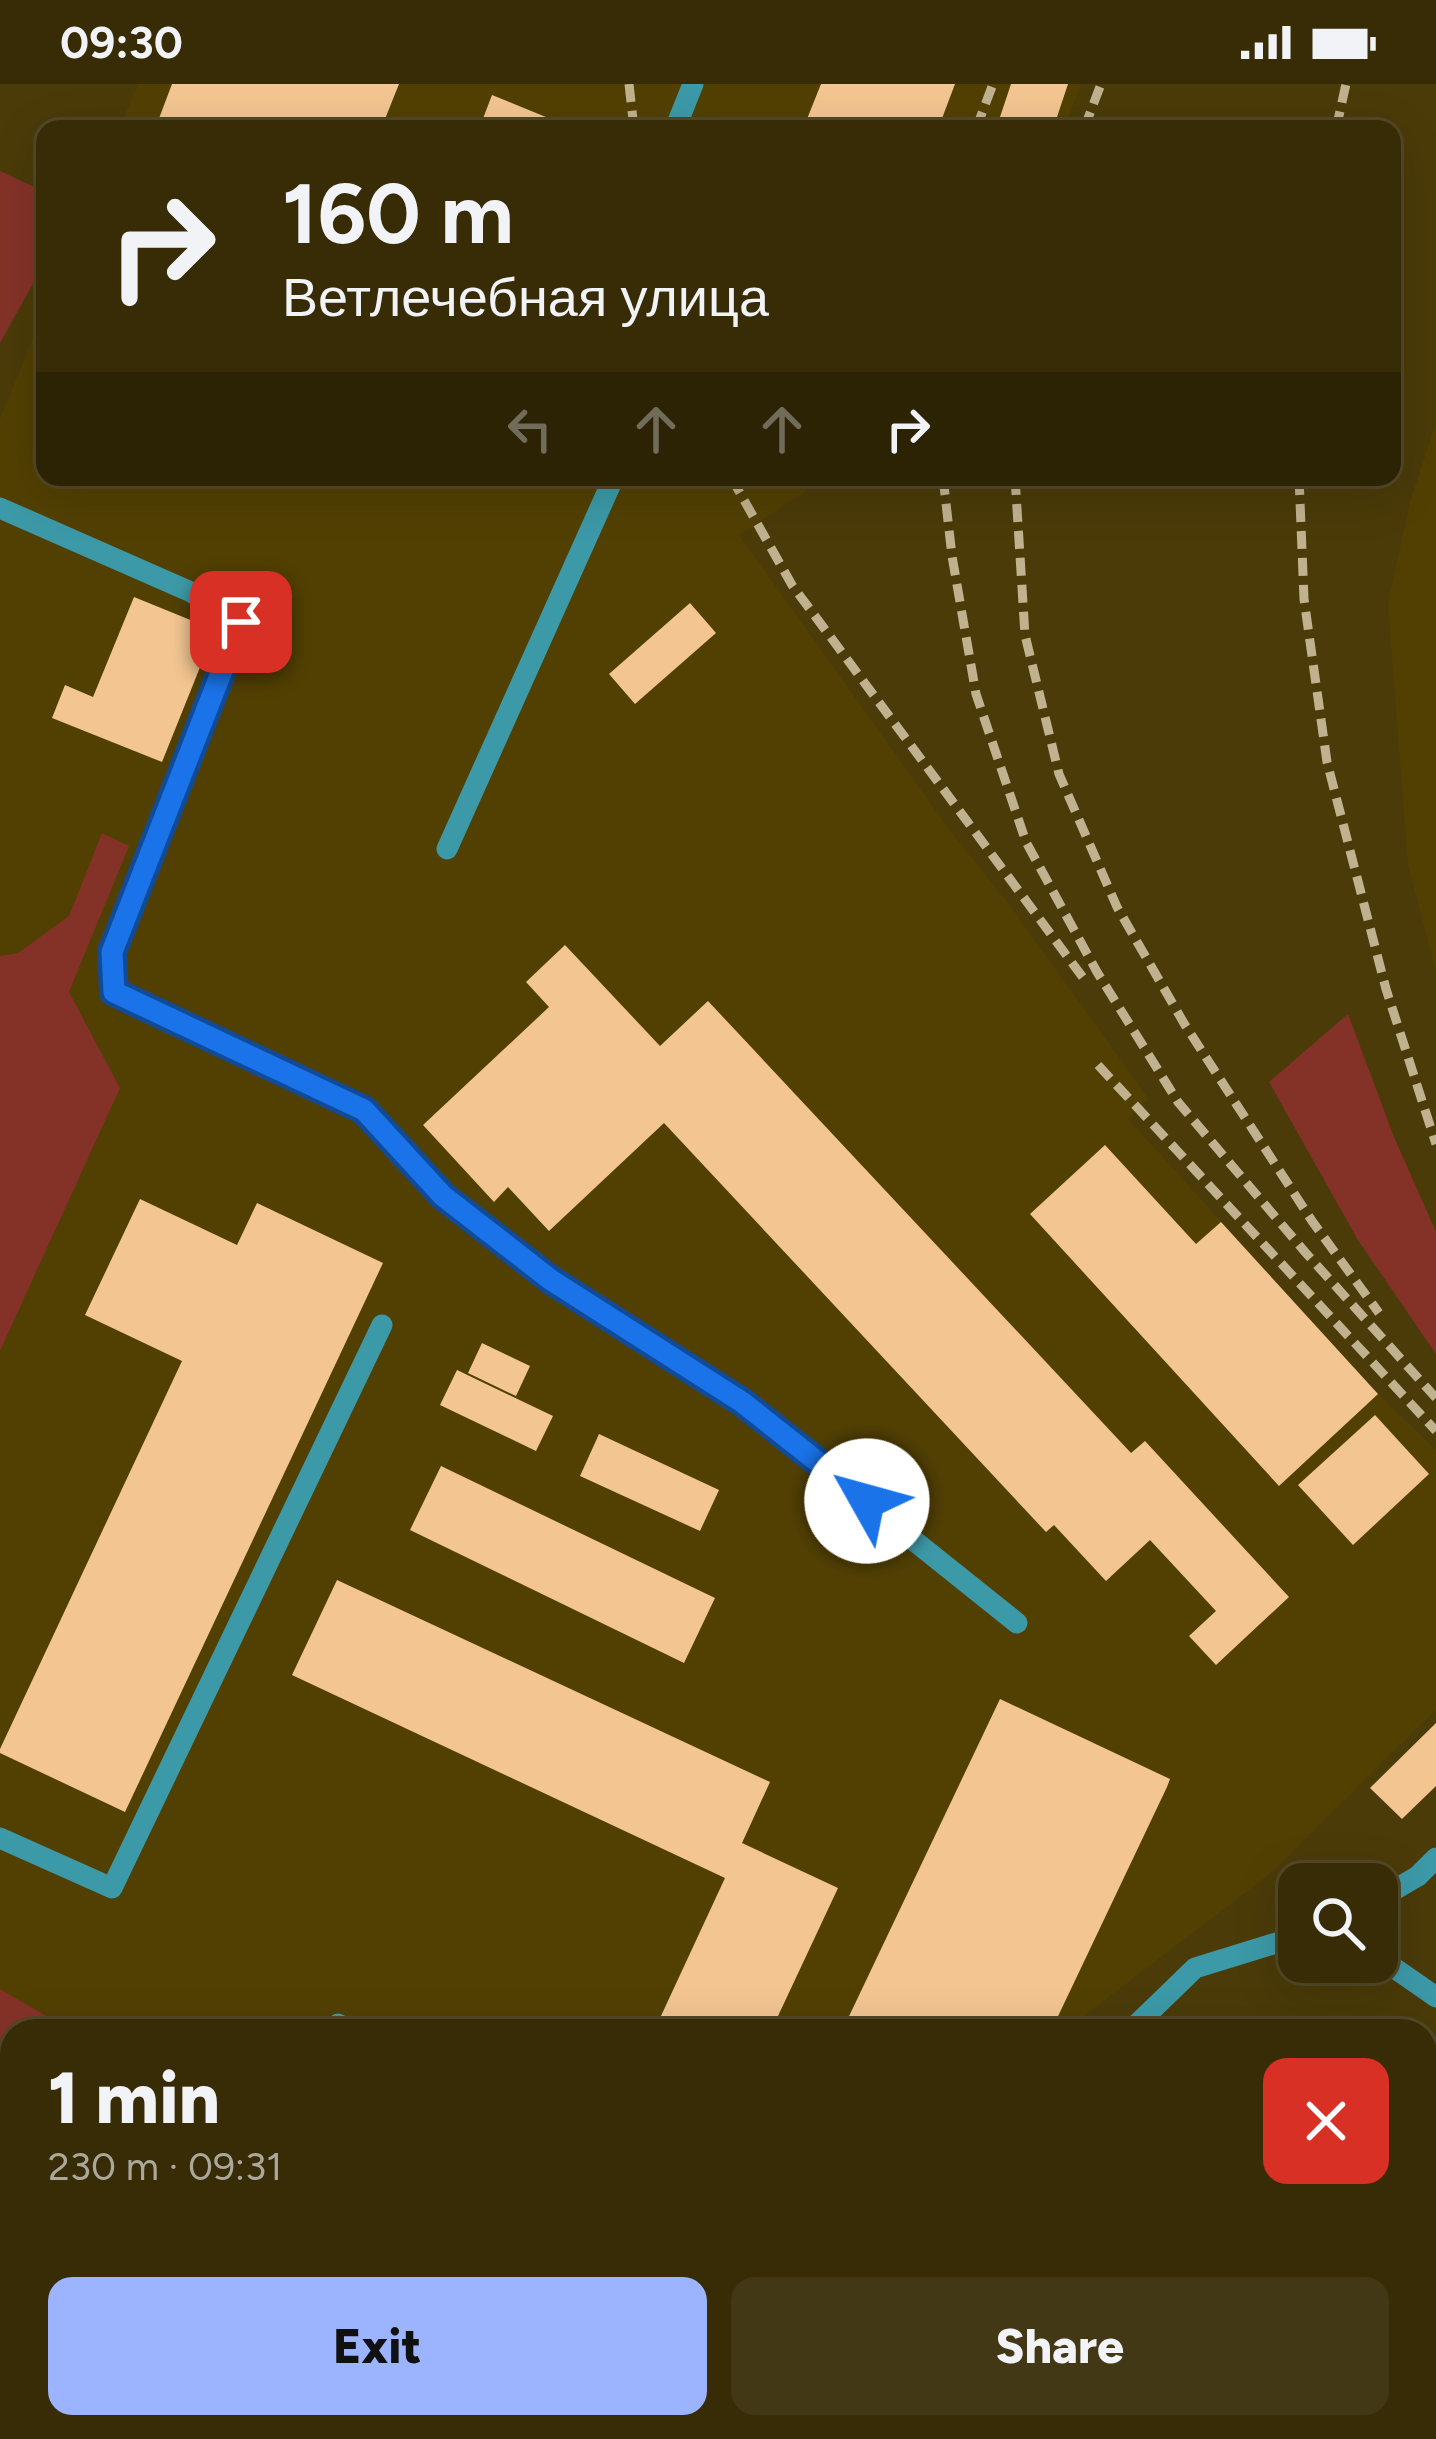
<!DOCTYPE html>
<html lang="en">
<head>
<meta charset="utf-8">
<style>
	:root { --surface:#382c07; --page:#433815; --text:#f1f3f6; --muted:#aba79b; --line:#524828; --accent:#9cb4fd }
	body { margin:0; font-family:Figtree,sans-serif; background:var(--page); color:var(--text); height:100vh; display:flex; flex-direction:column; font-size:45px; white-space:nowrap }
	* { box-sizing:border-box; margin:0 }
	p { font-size:39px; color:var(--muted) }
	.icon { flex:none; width:66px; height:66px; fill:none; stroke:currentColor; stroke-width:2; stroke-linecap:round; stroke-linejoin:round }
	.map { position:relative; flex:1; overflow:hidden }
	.drawer { position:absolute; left:0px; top:1935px; width:1437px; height:420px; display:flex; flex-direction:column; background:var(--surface); border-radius:36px 36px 0 0; box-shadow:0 12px 48px #0002,0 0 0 3px var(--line) }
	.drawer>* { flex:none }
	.banner { position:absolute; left:36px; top:36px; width:1365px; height:366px; border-radius:24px; box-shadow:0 12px 48px #0002,0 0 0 3px var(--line); background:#382c07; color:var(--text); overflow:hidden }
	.fabs { position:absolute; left:1278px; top:1779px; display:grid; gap:24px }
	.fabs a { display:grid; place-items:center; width:120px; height:120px; border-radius:24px; background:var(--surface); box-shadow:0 12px 48px #0002,0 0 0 3px var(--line); font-size:60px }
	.pin { position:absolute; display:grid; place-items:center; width:102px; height:102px; color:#fff; margin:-51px; border-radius:24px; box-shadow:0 6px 18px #0006 }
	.me { position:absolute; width:132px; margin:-66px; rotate:308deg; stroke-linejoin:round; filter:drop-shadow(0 0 9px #0008) }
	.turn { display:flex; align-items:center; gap:42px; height:252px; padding:0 48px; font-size:54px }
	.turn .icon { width:156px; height:156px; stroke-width:2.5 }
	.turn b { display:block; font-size:84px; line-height:102px }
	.lanes { display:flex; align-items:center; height:114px; padding:0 48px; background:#0003; justify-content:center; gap:60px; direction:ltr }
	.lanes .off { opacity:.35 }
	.round { display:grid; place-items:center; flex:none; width:126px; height:126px; border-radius:24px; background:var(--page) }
	.overview { display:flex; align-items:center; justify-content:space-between; height:204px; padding:0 48px }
	h1 { font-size:72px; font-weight:800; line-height:90px }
	.button { display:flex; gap:24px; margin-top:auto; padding:24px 48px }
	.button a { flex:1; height:138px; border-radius:24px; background:var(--accent); color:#111; font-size:48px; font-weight:800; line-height:138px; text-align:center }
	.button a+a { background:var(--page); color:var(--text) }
	.status { display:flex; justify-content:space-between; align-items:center; height:84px; padding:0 60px; background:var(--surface); direction:ltr }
	.status svg { height:33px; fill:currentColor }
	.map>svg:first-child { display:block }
</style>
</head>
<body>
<div class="status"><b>09:30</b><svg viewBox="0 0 49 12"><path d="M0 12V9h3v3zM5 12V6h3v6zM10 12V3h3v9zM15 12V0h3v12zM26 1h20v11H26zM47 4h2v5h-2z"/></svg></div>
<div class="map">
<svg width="1436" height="2355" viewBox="0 0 1436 2355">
	<rect width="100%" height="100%" fill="#4b3b09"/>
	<g fill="#524003">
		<path d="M138 0H1081L1064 45H119Z"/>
		<path d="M45 225V393H828L739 451 948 744 1007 818 1149 1015 1128 1035 1378 1310 1436 1366V1625L1271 1789 1064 1947H72L0 1905V1267L120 1004 69 908 128 763 102 749 69 832 18 869 0 872V335Z"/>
		<path d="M1436 339V888L1408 780 1388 520 1410 418Z"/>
		<path d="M12 2034V2267L0 2262V2041Z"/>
		<path d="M48 2343H836L831 2355H67Z"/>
	</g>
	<g fill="#843228">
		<path d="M0 87 45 108V178L0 259Z"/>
		<path d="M102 749 129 762 69 908 120 1004 0 1267V872L18 869 69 832Z"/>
		<path d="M1348 930 1394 1053 1436 1148V1270L1358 1156 1269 998Z"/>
		<path d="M0 1905 72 1947H12V2034L0 2041Z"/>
		<path d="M0 2262 12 2267V2343H48L67 2355H0Z"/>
	</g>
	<g fill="#f2c591">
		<path d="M172 0H399L381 45H155Z"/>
		<path d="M821 0H955L938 45H803Z"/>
		<path d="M1011 0H1068L1053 45H996Z"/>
		<path d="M492 11 563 40 561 45H479Z"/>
		<path d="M134 513 215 546 162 678 52 634 65 601 93 613Z"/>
		<path d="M690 519 716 549 635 620 609 590Z"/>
		<path d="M565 861 660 962 708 917 1131 1369 1145 1357 1289 1513 1216 1581 1189 1552 1216 1527 1150 1456 1106 1497 1054 1441 1046 1448 664 1039 549 1147 508 1103 494 1118 423 1041 549 923 526 898Z"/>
		<path d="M1105 1061 1196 1160 1221 1138 1378 1310 1279 1402 1030 1130Z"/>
		<path d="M140 1115 237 1161 257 1119 383 1179 125 1728 0 1669V1665L182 1277 85 1231Z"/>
		<path d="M482 1259 530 1282 516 1312 468 1289Z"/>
		<path d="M457 1286 553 1332 536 1367 440 1321Z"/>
		<path d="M1375 1331 1429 1390 1353 1461 1298 1401Z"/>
		<path d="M599 1350 719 1406 700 1447 580 1392Z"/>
		<path d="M441 1382 715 1514 684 1579 410 1446Z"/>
		<path d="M337 1496 770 1698 742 1759 838 1804 771 1947H654L725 1794 292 1591Z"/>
		<path d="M1000 1615 1170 1695 1167 1703 1051 1947H842Z"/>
		<path d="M1436 1639V1702L1402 1735 1370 1704Z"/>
		<path d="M687 2343H770L764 2355H682Z"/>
		<path d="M939 2343H1027L1021 2355H933Z"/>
	</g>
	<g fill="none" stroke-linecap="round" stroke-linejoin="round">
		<g stroke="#3c99a7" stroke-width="21">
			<path d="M675 45 693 0"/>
			<path d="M0 424 191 508 241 538 112 868 114 909 364 1026 443 1112 551 1196 742 1319 1017 1539"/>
			<path d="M447 765 614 393"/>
			<path d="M0 1754 112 1804 382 1241"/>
			<path d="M1377 1816 1418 1792 1436 1774"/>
			<path d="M1377 1872 1436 1913"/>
			<path d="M338 1940 354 1947"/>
			<path d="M1130 1947 1195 1884 1299 1852"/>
			<path d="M861 2355 866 2343"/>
		</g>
		<g stroke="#c0b28f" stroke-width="9" stroke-dasharray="18 9" stroke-linecap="butt">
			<path d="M629 0 634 45"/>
			<path d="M976 45 993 0"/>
			<path d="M1084 45 1101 0"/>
			<path d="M1336 45 1346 0"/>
			<path d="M731 393 792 501 1087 899"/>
			<path d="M943 393 952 472 976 610 1026 758 1097 888 1178 1018 1305 1168 1436 1314"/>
			<path d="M1015 393 1025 551 1059 690 1117 823 1185 941 1312 1137 1379 1229"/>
			<path d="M1299 393 1304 515 1327 678 1386 905 1436 1060"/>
			<path d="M1098 981 1436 1347"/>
		</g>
	</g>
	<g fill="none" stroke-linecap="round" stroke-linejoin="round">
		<g stroke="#114b97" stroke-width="30">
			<path id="route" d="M241 538 112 868 114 908 364 1026 443 1112 551 1196 742 1318 867 1417"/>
		</g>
		<use href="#route" stroke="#1a73e8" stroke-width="21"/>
	</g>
</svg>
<div class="fabs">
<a><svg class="icon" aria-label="search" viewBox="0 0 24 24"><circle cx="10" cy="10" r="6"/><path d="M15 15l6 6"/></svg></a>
</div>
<div class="pin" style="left:241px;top:538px;background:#d93025"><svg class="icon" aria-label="arrive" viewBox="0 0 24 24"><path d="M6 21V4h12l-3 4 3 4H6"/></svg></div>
<svg class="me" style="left:867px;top:1417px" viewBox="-20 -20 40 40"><circle r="19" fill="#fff"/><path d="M0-13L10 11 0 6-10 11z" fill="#1a73e8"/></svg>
<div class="banner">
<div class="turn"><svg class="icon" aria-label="right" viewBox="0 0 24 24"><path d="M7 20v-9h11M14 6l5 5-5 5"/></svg><div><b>160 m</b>Ветлечебная улица</div></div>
<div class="lanes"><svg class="icon off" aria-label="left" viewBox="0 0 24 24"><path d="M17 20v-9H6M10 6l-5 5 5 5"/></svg><svg class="icon off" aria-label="ahead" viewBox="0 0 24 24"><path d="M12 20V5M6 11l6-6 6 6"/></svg><svg class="icon off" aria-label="ahead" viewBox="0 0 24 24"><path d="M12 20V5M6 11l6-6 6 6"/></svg><svg class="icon" aria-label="right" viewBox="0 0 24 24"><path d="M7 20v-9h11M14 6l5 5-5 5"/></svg></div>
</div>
<section class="drawer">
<div class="overview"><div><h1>1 min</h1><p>230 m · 09:31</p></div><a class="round" style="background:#d93025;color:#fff"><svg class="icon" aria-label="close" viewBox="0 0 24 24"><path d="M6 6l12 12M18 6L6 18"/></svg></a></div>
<div class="button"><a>Exit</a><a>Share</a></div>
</section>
</div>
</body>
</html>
